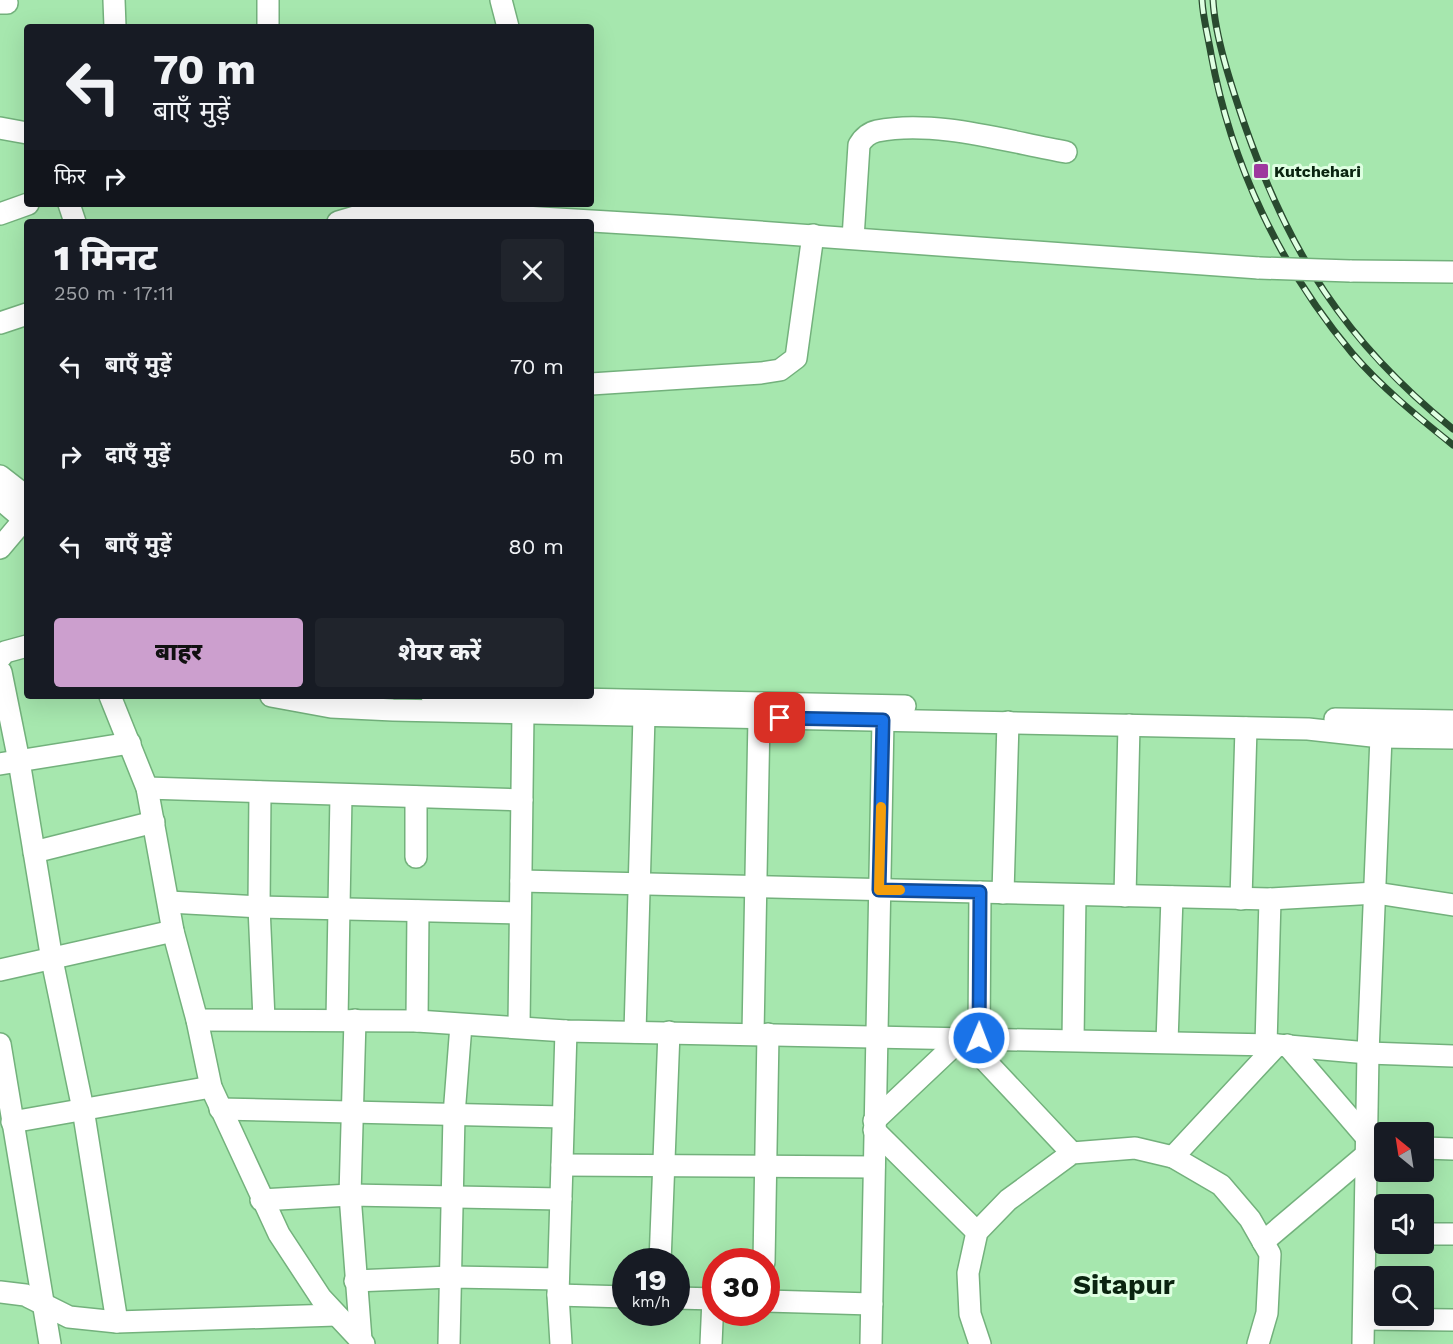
<!DOCTYPE html>
<html lang="hi">
<head>
<meta charset="utf-8">
<style>
	:root { --surface:#171b24; --page:#20242c; --text:#f1f3f6; --muted:#9ea1a6; --accent:#cc9fce }
	body { margin:0; font-family:"Work Sans","Noto Sans Devanagari",sans-serif; background:var(--page); color:var(--text); height:100vh; display:flex; flex-direction:column; font-size:22px; white-space:nowrap }
	* { box-sizing:border-box; margin:0 }
	p { font-size:20px; color:var(--muted) }
	.icon { flex:none; width:33px; height:33px; fill:none; stroke:currentColor; stroke-width:2; stroke-linecap:round; stroke-linejoin:round }
	.map { position:relative; flex:1; overflow:hidden }
	.drawer { position:absolute; left:24px; top:219px; width:570px; height:480px; display:flex; flex-direction:column; background:var(--surface); border-radius:6px; box-shadow:0 6px 24px #0002 }
	.drawer>* { flex:none }
	.banner { position:absolute; left:24px; top:24px; width:570px; height:183px; border-radius:6px; box-shadow:0 6px 24px #0002; background:#171b24; color:var(--text); overflow:hidden }
	.needle { width:39px; rotate:330deg }
	.buttons { position:absolute; left:1374px; top:1122px; display:grid; gap:12px }
	.buttons a { display:grid; place-items:center; width:60px; height:60px; border-radius:6px; background:var(--surface); box-shadow:0 6px 24px #0002; font-size:30px }
	.speed { position:absolute; left:612px; top:1248px; display:flex; gap:12px; font-size:30px; font-weight:700; text-align:center }
	.speed>* { display:grid; place-content:center; width:78px; height:78px; border-radius:50%; background:var(--surface); box-shadow:0 6px 24px #0002; line-height:1 }
	.speed small { font-size:15px; font-weight:400 }
	.speed .limit { border:9px solid #d22; background:#fff; color:#111 }
	.pin { position:absolute; display:grid; place-items:center; width:51px; height:51px; color:#fff; margin:-26px; border-radius:12px; box-shadow:0 3px 9px #0006 }
	.me { position:absolute; width:66px; margin:-33px; rotate:1deg; stroke-linejoin:round; filter:drop-shadow(0 0 4px #0008) }
	.turn { display:flex; align-items:center; gap:21px; height:126px; padding:0 30px; font-size:27px }
	.turn .icon { width:78px; height:78px; stroke-width:2.5 }
	.turn b { display:block; font-size:42px; line-height:51px }
	.then { display:flex; align-items:center; height:57px; padding:0 30px; background:#0003; gap:12px; font-size:22px }
	.round { display:grid; place-items:center; flex:none; width:63px; height:63px; border-radius:6px; background:var(--page) }
	.summary { display:flex; align-items:center; justify-content:space-between; height:102px; padding:0 30px }
	h1 { font-size:36px; font-weight:800; line-height:45px }
	.primary-button { display:flex; gap:12px; margin-top:auto; padding:12px 30px }
	.primary-button a { flex:1; height:69px; border-radius:6px; background:var(--accent); color:#111; font-size:24px; font-weight:800; line-height:69px; text-align:center }
	.primary-button a+a { background:var(--page); color:var(--text) }
	ul { padding:0; list-style:none }
	li { display:flex; align-items:center; gap:18px; height:90px; padding:0 30px }
	li div { flex:1 }
	li b { display:block; font-size:22px }
	li em { font-style:normal }
	.map>svg:first-child { display:block }
</style>
</head>
<body>
<div class="map">
<svg width="1453" height="1344" viewBox="0 0 1453 1344">
	<rect width="100%" height="100%" fill="#a6e7ae"/>
	<g fill="none" stroke-linecap="round" stroke-linejoin="round">
		<g stroke="#73b17c" stroke-width="24">
			<g id="minor">
				<path d="M114 0 115 27"/>
				<path d="M501 0 508 27"/>
				<path d="M0 3H7"/>
				<path d="M268 27V0"/>
				<path d="M0 128 27 133"/>
				<path d="M69 204 75 222"/>
				<path d="M0 214 28 204"/>
				<path d="M338 222 365 214 423 211 675 226 1259 268"/>
				<path d="M853 238 859 145C863 138 868 133 877 131 934 119 1009 142 1066 152"/>
				<path d="M1350 271 1453 272"/>
				<path d="M0 323 27 314"/>
				<path d="M591 384 761 373 780 370 796 358 813 235"/>
				<path d="M0 476 27 497"/>
				<path d="M0 499 27 522"/>
				<path d="M0 548 27 516"/>
				<path d="M0 658 5 652 27 646"/>
				<path d="M1 672 19 761 52 960 83 1109 117 1322"/>
				<path d="M110 696 147 788 173 931 197 1020 211 1087 279 1234 321 1298 364 1344"/>
				<path d="M271 696 331 707 393 710 1308 729 1381 737 1453 738"/>
				<path d="M432 696 905 706"/>
				<path d="M1335 719 1453 721"/>
				<path d="M0 764 130 743"/>
				<path d="M147 788 522 800"/>
				<path d="M260 792 259 907 264 1019"/>
				<path d="M416 797V857"/>
				<path d="M34 852 154 822"/>
				<path d="M521 881 1270 899 1376 893 1453 905"/>
				<path d="M1003 893 1008 722"/>
				<path d="M1125 896 1129 725"/>
				<path d="M1241 899 1246 728"/>
				<path d="M169 902 259 907 520 913"/>
				<path d="M0 970 173 931"/>
				<path d="M197 1020 417 1021 566 1031 1277 1045 1368 1053 1453 1056"/>
				<path d="M337 1020 341 795"/>
				<path d="M355 1020 350 1195 361 1340"/>
				<path d="M417 1021 418 911"/>
				<path d="M519 1026 523 713"/>
				<path d="M635 1032 644 716"/>
				<path d="M753 1033 759 718"/>
				<path d="M979 1038 980 892"/>
				<path d="M1073 1040 1075 895"/>
				<path d="M1167 1042 1172 897"/>
				<path d="M0 1044 50 1344"/>
				<path d="M1266 1045 1270 899"/>
				<path d="M1287 1045 1367 1138"/>
				<path d="M220 1109 563 1117"/>
				<path d="M874 1121 963 1037 1072 1153"/>
				<path d="M12 1122 211 1087"/>
				<path d="M874 1130 977 1232"/>
				<path d="M1424 1148 1453 1149"/>
				<path d="M1173 1157 1277 1045"/>
				<path d="M562 1165 874 1167"/>
				<path d="M261 1200 350 1195 561 1199"/>
				<path d="M1424 1234H1453"/>
				<path d="M1263 1242 1367 1154"/>
				<path d="M660 1262 669 1032"/>
				<path d="M764 1262 768 1034"/>
				<path d="M355 1281 451 1277 558 1279"/>
				<path d="M0 1292 25 1295 69 1317 117 1322 336 1315"/>
				<path d="M558 1295 626 1297"/>
				<path d="M676 1298 716 1299"/>
				<path d="M766 1301 872 1304"/>
				<path d="M1364 1319 1453 1320"/>
				<path d="M449 1344 454 1115 461 1025"/>
				<path d="M561 1344 558 1295 566 1031"/>
				<path d="M711 1344 713 1299"/>
				<path d="M871 1344 883 720"/>
				<path d="M980 1344 970 1314 968 1273 977 1232 1008 1200 1072 1153 1135 1148 1173 1157 1221 1185 1250 1219 1270 1254 1267 1313 1258 1344"/>
				<path d="M1363 1344 1368 1053 1381 737"/>
			</g>
		</g>
		<use href="#minor" stroke="#fff" stroke-width="21"/>
		<g stroke="#294a2f" stroke-width="7">
			<g id="rail">
				<path d="M1202 0C1203 18 1208 36 1211 54 1231 164 1280 267 1352 353 1381 387 1418 417 1453 445"/>
				<path d="M1213 0C1215 37 1232 88 1244 123 1289 253 1345 342 1453 429"/>
			</g>
		</g>
		<use href="#rail" stroke="#dfffe2" stroke-width="4.5" stroke-dasharray="14" stroke-linecap="butt"/>
		<g stroke="#73b17c" stroke-width="24" stroke-linecap="butt">
			<path id="minor-bridge" d="M1259 268 1350 271"/>
		</g>
		<use href="#minor-bridge" stroke="#fff" stroke-width="21"/>
	</g>
	<g fill="none" stroke-linecap="round" stroke-linejoin="round">
		<g stroke="#114b97" stroke-width="15">
			<path id="route" d="M780 718 883 720 879 890 980 892 979 1038"/>
		</g>
		<use href="#route" stroke="#1a73e8" stroke-width="10"/>
		<path stroke="#f59e0b" stroke-width="10" d="M881 807 879 890H900"/>
	</g>
	<rect fill="#9e399e" stroke="#dfffe2" stroke-width="2" x="1253" y="163" width="16" height="16" rx="3"/>
	<g text-anchor="middle" dominant-baseline="central" stroke-width="6" stroke-linejoin="round" paint-order="stroke">
		<g font-size="16" font-weight="bold" fill="#0a2410" stroke="#dfffe2" text-anchor="start">
			<text x="1274" y="171">Kutchehari</text>
		</g>
		<g font-size="28" font-weight="bold" fill="#0a2410" stroke="#dfffe2">
			<text x="1124" y="1284">Sitapur</text>
		</g>
	</g>
</svg>
<div class="buttons">
<a><svg class="needle" viewBox="-14 -14 28 28"><path d="M0-13l5 13h-10z" fill="#e53935"/><path d="M0 13l5-13h-10z" fill="#9ea1a6"/></svg></a>
<a><svg class="icon" aria-label="sound" viewBox="0 0 24 24"><path d="M4 9h4l5-4v14l-5-4H4zM17 9q2 3 0 6"/></svg></a>
<a><svg class="icon" aria-label="search" viewBox="0 0 24 24"><circle cx="10" cy="10" r="6"/><path d="M15 15l6 6"/></svg></a>
</div>
<div class="speed"><div>19<small>km/h</small></div><div class="limit">30</div></div>
<div class="pin" style="left:780px;top:718px;background:#d93025"><svg class="icon" aria-label="arrive" viewBox="0 0 24 24"><path d="M6 21V4h12l-3 4 3 4H6"/></svg></div>
<svg class="me" style="left:979px;top:1038px" viewBox="-20 -20 40 40"><circle r="17" fill="#1a73e8" stroke="#fff" stroke-width="3"/><path d="M0-11L8 9 0 5-8 9z" fill="#fff"/></svg>
<div class="banner">
<div class="turn"><svg class="icon" aria-label="left" viewBox="0 0 24 24"><path d="M17 20v-9H6M10 6l-5 5 5 5"/></svg><div><b>70 m</b>बाएँ मुड़ें</div></div>
<div class="then">फिर<svg class="icon" aria-label="right" viewBox="0 0 24 24"><path d="M7 20v-9h11M14 6l5 5-5 5"/></svg></div>
</div>
<section class="drawer">
<div class="summary"><div><h1>1 मिनट</h1><p>250 m · 17:11</p></div><a class="round"><svg class="icon" aria-label="close" viewBox="0 0 24 24"><path d="M6 6l12 12M18 6L6 18"/></svg></a></div>
<ul>
<li><svg class="icon" aria-label="left" viewBox="0 0 24 24"><path d="M17 20v-9H6M10 6l-5 5 5 5"/></svg><div><b>बाएँ मुड़ें</b></div><em>70 m</em></li>
<li><svg class="icon" aria-label="right" viewBox="0 0 24 24"><path d="M7 20v-9h11M14 6l5 5-5 5"/></svg><div><b>दाएँ मुड़ें</b></div><em>50 m</em></li>
<li><svg class="icon" aria-label="left" viewBox="0 0 24 24"><path d="M17 20v-9H6M10 6l-5 5 5 5"/></svg><div><b>बाएँ मुड़ें</b></div><em>80 m</em></li>
</ul>
<div class="primary-button"><a>बाहर</a><a>शेयर करें</a></div>
</section>
</div>
</body>
</html>
